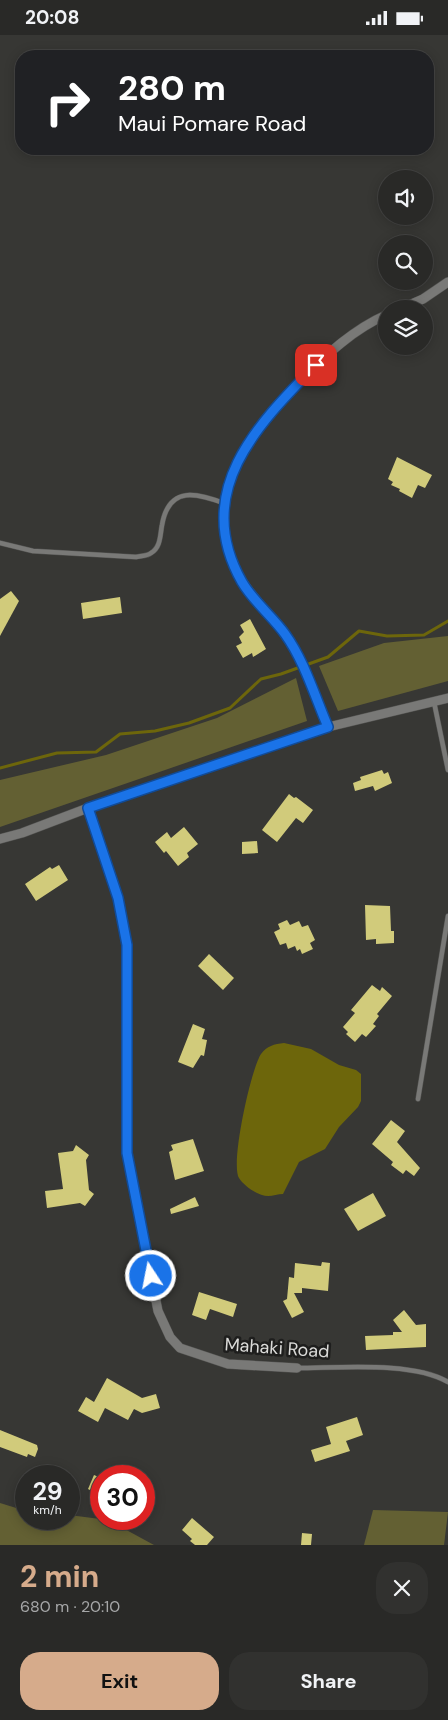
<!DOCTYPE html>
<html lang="en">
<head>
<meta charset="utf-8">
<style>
	:root { --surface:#292927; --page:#31312f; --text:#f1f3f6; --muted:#a5a6a7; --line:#454544; --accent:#d6ab8b }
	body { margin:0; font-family:"DM Sans",sans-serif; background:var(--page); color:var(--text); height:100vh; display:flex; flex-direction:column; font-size:19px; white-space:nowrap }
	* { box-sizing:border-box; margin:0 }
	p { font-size:16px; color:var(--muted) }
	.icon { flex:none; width:28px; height:28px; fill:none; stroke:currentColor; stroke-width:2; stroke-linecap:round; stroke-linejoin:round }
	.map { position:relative; height:1510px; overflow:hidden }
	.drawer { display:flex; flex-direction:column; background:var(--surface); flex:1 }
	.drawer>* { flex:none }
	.banner { position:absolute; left:15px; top:15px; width:419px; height:105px; border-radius:20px; box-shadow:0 2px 12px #0003,0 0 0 1px var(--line); background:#202124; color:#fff; overflow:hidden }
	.tools { position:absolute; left:378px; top:135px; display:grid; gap:10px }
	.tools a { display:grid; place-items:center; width:55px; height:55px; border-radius:50%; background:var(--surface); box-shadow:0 2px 12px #0003,0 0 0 1px var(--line); font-size:25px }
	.speed { position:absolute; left:15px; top:1430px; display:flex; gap:10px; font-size:25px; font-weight:700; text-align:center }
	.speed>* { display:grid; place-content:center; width:65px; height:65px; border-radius:50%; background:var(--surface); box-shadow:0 2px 12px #0003,0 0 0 1px var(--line); line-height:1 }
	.speed small { font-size:12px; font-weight:400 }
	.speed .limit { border:8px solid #d22; background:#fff; color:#111 }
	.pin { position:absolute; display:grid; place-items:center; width:42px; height:42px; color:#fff; margin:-21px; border-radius:10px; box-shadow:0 2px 8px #0006 }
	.me { position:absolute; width:55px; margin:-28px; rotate:349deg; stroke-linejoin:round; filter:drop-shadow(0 0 4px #0008) }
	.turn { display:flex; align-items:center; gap:18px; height:105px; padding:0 20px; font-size:22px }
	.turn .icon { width:65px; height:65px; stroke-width:2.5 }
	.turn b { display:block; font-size:35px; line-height:42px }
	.round { display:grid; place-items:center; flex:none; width:52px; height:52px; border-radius:20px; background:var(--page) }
	.summary { display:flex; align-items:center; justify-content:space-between; height:85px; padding:0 20px }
	h1 { font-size:30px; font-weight:700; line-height:38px; color:var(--accent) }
	.action { display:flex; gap:10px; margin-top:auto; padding:10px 20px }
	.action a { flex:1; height:58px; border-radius:20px; background:var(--accent); color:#111; font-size:20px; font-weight:700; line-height:58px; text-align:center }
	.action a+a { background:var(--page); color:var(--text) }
	.status { display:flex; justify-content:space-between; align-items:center; height:35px; padding:0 25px; background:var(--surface); direction:ltr }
	.status svg { height:14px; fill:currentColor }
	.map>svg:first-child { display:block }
</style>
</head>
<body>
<div class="status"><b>20:08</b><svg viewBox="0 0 49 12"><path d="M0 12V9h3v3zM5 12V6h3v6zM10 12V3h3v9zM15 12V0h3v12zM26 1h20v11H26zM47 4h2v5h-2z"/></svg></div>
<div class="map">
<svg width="448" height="1510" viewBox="0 0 448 1510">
	<rect width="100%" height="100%" fill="#373734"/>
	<g fill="#636033">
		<path d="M448 601V646L338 676 319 631 384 608Z"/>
		<path d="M296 643 307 686 0 792V745L106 720 217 683Z"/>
		<path d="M0 1468 26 1476V1484H69V1480L108 1485 154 1510H0Z"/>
		<path d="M373 1475 448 1477 444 1510H364Z"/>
	</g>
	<path fill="#6d660b" d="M284 1008 311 1014 339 1030 356 1035 361 1039V1066L358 1072 339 1092 325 1114 299 1127 283 1159C278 1159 273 1161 268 1161 258 1161 244 1151 239 1143 230 1129 251 1034 261 1019 267 1011 274 1009 284 1008Z"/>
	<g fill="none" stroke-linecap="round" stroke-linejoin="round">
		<path stroke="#6d660b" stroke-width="3" d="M0 733 57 718 96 717 120 699 155 696 189 688 230 673 261 644 281 639 328 622 359 596 387 601 424 600 448 586"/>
	</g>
	<g fill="#d1cb7b">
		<path d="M397 422 432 440 425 453 418 450 412 463 399 456 400 454 391 450 393 447 388 444Z"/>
		<path d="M11 556 19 566 0 601V564Z"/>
		<path d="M120 562 122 578 83 584 81 568Z"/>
		<path d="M250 584 266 614 253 622 252 618 243 623 236 611 242 608 239 602 244 597 240 590Z"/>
		<path d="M382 735 384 739 388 737 392 748 375 756 373 751 355 756 353 748 361 745 360 742Z"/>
		<path d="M289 759 294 763 296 762 313 775 303 788 296 783 277 807 262 795Z"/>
		<path d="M184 792 198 809 187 818 189 822 178 831 166 816 164 818 155 807 167 797 171 803Z"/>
		<path d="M257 806 258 818 242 819V807Z"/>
		<path d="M59 830 68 845 36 866 25 849 50 832 52 834Z"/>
		<path d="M365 870 390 871 391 896H394V908L376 909V904L366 905Z"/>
		<path d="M287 885 290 890 299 886 302 892 308 890 315 905 310 908 313 914 302 919 300 914 297 916 295 911 288 914 286 908 280 910 274 897 280 894 278 889Z"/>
		<path d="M209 919 234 943 223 955 198 931Z"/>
		<path d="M372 950 380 956 382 952 392 961 377 979 379 981 373 989 376 991 366 1002 362 999 355 1007 346 999 348 997 343 992 355 978 351 975Z"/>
		<path d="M193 989 205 994 202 1004 207 1005 204 1021 201 1020 193 1033 178 1027Z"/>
		<path d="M391 1085 405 1096 397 1107 420 1133 414 1141 406 1135 403 1139 391 1130 393 1127 372 1109Z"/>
		<path d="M193 1104 204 1136 175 1145 169 1117 173 1115 171 1110Z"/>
		<path d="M76 1110 89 1120 86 1125 89 1155 94 1159 85 1171 80 1168 47 1173 45 1156 63 1154 58 1118 73 1116Z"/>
		<path d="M373 1158 386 1181 358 1196 344 1174Z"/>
		<path d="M195 1162 199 1171 171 1179 170 1174Z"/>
		<path d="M322 1227 330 1228 328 1256 302 1253V1258H294L304 1277 292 1283 283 1266 287 1264 289 1242 294 1243 295 1228 321 1231Z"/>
		<path d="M199 1257 237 1269 233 1282 210 1274 206 1285 192 1280Z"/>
		<path d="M404 1275 416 1290 426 1289V1312L366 1315 365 1301 393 1300V1297H402L393 1285Z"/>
		<path d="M107 1343 142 1363 156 1359 160 1373 142 1378 134 1374 128 1385 105 1373 98 1387 78 1376 86 1362 94 1367Z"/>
		<path d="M357 1382 363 1400 346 1406 350 1416 315 1427 311 1415 331 1409 326 1392Z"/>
		<path d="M0 1395 37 1410 38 1414 35 1422 28 1419 27 1422 0 1412Z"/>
		<path d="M94 1440 101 1443V1461L88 1454Z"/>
		<path d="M192 1483 214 1502 207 1510H195L190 1506 192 1504 182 1495Z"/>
		<path d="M302 1498 312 1499 311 1510H301Z"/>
	</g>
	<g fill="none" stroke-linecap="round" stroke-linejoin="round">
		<g stroke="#535351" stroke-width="5.5">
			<g id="service">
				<path d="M0 508 33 516 136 522C140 521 148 521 151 518 161 512 160 500 162 490 169 450 197 458 226 469"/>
				<path d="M434 667 448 735"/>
				<path d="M418 1064 448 881"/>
				<path d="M297 1333C339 1333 413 1326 448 1347"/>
			</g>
		</g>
		<g stroke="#535351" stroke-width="10">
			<g id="minor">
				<path d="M400 274 423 264 448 247"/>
				<path d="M328 692C315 662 305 627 285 600 267 574 241 554 231 523 206 449 255 392 302 344 327 319 354 294 386 280"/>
				<path d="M88 773 118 863 127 910V1118L158 1276 170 1302 180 1313 228 1329 297 1333"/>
				<path d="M0 804 22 798 88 773 328 692 448 663"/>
			</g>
		</g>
		<use href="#service" stroke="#797977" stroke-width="4.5"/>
		<use href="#minor" stroke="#797977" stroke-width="9"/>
	</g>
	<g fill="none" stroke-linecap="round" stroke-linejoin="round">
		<g stroke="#114b97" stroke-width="12">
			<path id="route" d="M151 1241 127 1118V910L118 863 88 773 328 692C315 662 305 627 285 599 272 581 253 566 242 547 191 457 257 390 316 330"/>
		</g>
		<use href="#route" stroke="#1a73e8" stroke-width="9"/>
	</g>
	<g text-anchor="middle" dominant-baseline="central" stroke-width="5" stroke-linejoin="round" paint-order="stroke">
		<g font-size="18" fill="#dadad8" stroke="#1e1e1d">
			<text transform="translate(277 1313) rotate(4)">Mahaki Road</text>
		</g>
	</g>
</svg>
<div class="tools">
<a><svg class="icon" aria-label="sound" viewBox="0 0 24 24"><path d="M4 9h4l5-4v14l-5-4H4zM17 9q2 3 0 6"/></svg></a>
<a><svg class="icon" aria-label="search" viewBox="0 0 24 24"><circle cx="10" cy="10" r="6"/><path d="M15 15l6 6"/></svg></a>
<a><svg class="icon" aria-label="layers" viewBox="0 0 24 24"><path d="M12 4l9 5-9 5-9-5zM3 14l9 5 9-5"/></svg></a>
</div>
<div class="speed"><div>29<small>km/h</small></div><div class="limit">30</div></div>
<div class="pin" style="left:316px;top:330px;background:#d93025"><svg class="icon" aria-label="arrive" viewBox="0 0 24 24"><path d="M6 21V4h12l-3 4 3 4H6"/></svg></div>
<svg class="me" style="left:151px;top:1241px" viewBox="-20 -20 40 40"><circle r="17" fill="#1a73e8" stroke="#fff" stroke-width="3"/><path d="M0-11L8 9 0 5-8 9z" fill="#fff"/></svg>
<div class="banner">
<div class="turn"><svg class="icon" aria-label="right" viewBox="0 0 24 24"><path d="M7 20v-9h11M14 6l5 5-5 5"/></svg><div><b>280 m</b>Maui Pomare Road</div></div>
</div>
</div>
<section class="drawer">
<div class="summary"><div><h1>2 min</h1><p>680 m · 20:10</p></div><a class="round"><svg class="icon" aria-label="close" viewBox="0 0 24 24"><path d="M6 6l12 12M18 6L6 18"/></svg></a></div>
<div class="action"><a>Exit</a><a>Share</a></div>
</section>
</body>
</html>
